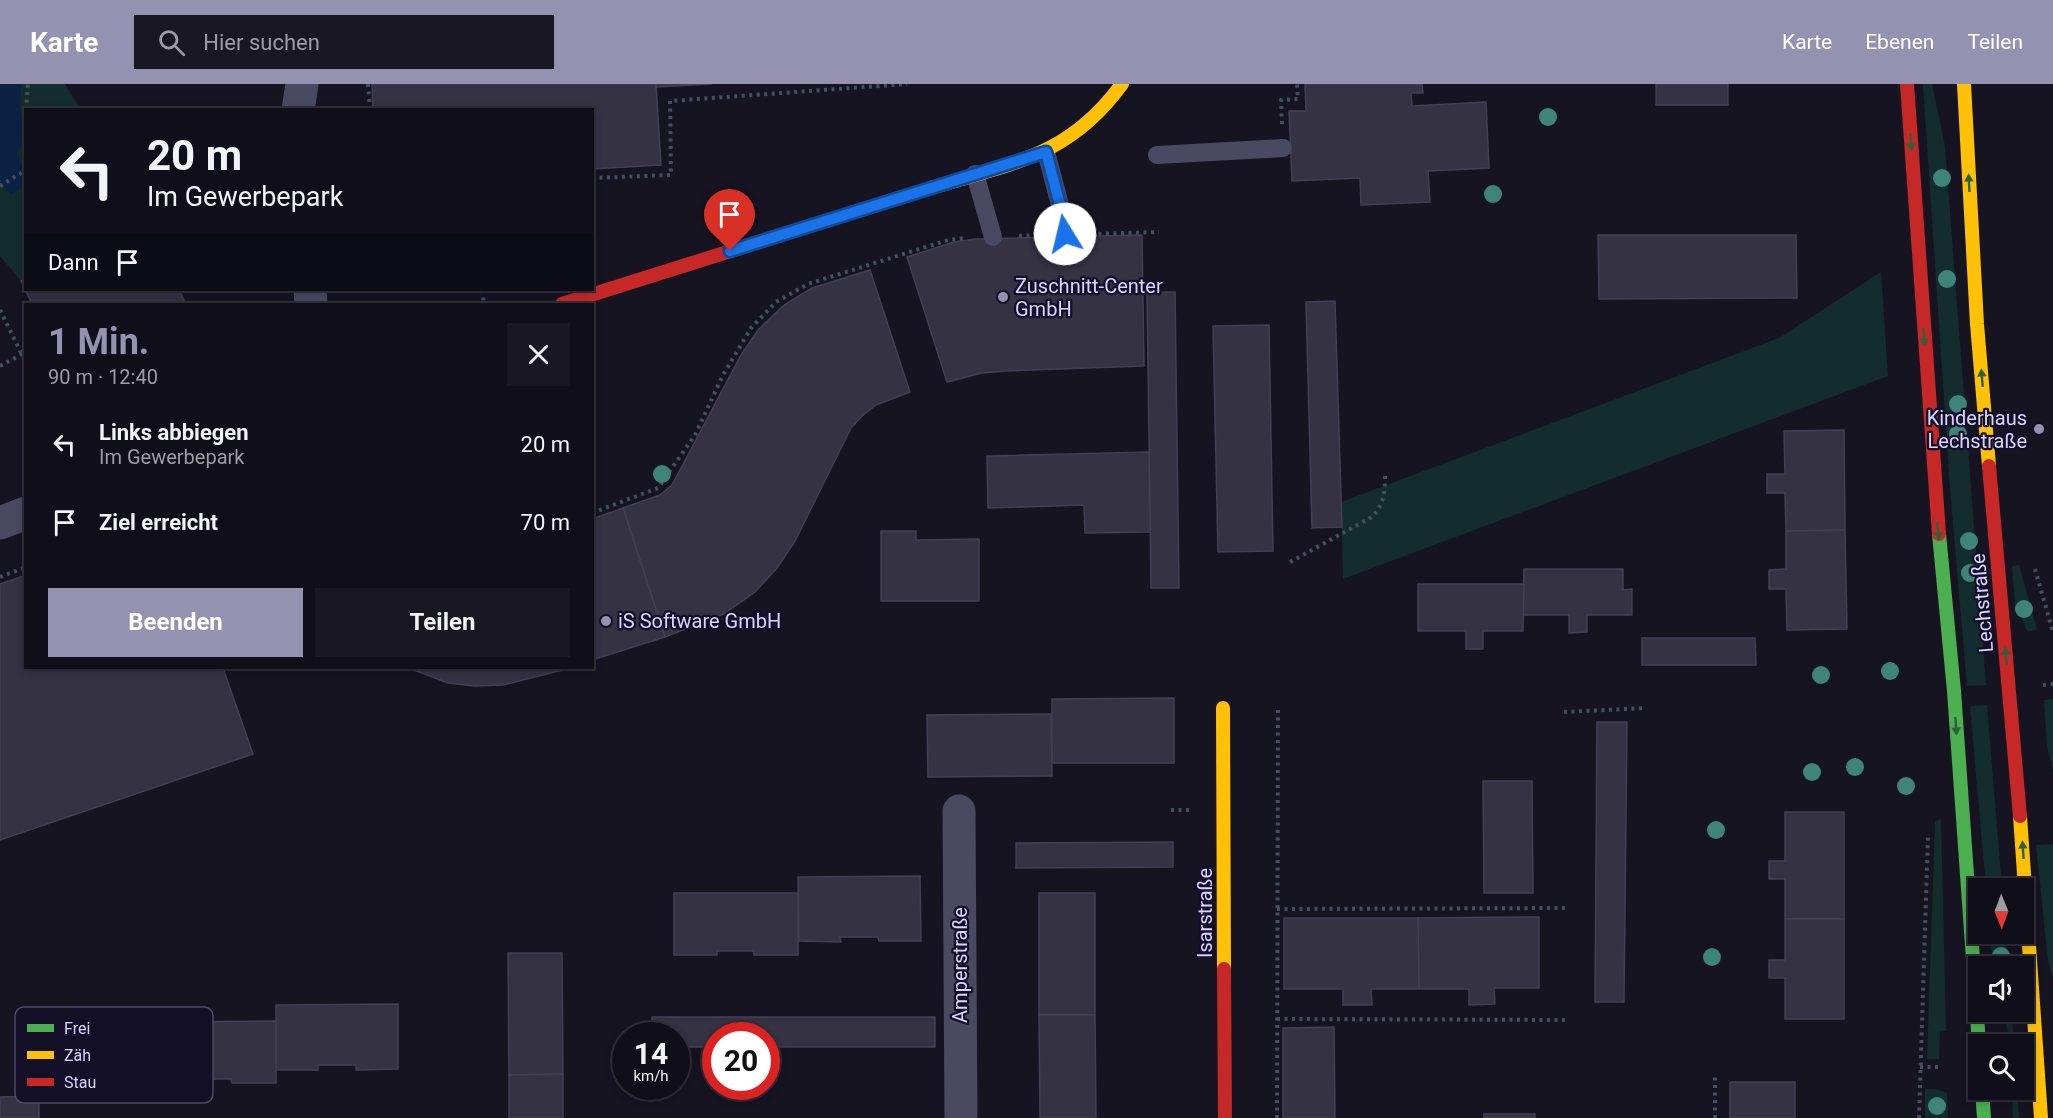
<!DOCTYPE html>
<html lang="de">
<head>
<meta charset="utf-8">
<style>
	:root { --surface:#100f19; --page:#191822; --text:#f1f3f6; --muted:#9c9ca2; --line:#302f38; --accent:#9591b1 }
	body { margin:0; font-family:Roboto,sans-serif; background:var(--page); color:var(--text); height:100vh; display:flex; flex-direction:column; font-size:22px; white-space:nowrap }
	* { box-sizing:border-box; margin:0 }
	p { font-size:20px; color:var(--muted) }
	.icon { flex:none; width:33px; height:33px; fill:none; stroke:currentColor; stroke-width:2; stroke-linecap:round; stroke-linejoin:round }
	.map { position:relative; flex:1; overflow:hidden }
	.details { position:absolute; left:24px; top:219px; width:570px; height:366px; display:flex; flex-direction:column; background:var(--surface); border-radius:0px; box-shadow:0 3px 9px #0003,0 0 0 2px var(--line) }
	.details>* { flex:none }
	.guide { position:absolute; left:24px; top:24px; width:570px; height:183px; border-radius:0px; box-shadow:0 3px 9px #0003,0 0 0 2px var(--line); background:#100f19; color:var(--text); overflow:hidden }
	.needle { width:39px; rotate:179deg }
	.tools { position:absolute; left:1968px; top:794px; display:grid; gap:12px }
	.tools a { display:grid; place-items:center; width:66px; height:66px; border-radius:0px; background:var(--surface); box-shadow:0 3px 9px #0003,0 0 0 2px var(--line); font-size:30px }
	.speed { position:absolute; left:612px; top:938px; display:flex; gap:12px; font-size:30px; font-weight:700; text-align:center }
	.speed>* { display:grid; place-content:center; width:78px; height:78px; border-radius:50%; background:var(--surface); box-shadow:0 3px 9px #0003,0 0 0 2px var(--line); line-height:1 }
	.speed small { font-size:15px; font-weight:400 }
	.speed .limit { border:9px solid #d22; background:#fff; color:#111 }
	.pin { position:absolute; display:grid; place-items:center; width:51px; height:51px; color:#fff; margin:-62px -26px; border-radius:50% 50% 50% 0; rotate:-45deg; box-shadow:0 0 6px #0007 }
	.pin .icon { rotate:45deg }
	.me { position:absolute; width:66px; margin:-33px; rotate:351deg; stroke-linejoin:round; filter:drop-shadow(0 0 4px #0008) }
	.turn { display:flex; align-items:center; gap:21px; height:126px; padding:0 24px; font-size:27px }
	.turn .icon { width:78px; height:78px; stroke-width:2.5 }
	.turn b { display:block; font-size:42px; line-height:51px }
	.then { display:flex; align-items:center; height:57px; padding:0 24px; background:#0003; gap:12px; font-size:22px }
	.round { display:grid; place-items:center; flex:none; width:63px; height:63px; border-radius:0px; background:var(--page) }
	.headline { display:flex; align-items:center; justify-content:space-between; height:102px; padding:0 24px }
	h1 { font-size:36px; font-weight:700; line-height:45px; color:var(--accent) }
	.primary-button { display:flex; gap:12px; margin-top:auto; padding:12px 24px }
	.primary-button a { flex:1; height:69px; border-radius:0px; background:var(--accent); color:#fff; font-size:24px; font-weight:700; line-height:69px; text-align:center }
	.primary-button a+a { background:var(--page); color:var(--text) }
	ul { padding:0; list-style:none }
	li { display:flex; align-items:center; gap:18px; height:78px; padding:0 24px }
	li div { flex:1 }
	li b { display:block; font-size:22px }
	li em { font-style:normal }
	header { display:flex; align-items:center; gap:36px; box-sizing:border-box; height:84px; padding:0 30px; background:var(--accent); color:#fff }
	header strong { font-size:28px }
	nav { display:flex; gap:33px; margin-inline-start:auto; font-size:21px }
	.search { width:420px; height:54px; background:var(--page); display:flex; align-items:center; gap:15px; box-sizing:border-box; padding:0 21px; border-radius:0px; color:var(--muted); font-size:22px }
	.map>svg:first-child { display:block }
</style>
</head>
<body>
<header>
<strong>Karte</strong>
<div class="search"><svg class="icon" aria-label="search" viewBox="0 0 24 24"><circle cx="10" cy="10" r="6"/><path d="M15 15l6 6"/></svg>Hier suchen</div>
<nav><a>Karte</a><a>Ebenen</a><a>Teilen</a></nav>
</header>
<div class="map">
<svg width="2053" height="1034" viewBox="0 0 2053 1034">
	<rect width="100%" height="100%" fill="#161421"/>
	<g fill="#132c2d">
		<path d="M0 0H65L80 25 26 26V195L21 197 0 172Z"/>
		<path d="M1923 0H1932L1945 62 1986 601 1967 602 1950 405Z"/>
		<path d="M1881 188 1888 292 1343 495 1341 418 1779 254Z"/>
		<path d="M2019 481 2037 545 2028 548 2015 521 2012 482Z"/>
		<path d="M2053 615V686L2047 662 2044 616Z"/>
		<path d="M1987 621 2002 804H1986L1970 622Z"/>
		<path d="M1941 734 1946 947 1940 948 1939 975H1927L1935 738Z"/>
		<path d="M2053 760V895L2048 877 2036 761Z"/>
		<path d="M1990 849H2005L2008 882H1993Z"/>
		<path d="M2004 927H2012L2014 960H2010Z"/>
		<path d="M1925 1005H1935L1947 1009 1948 1034H1925Z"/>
		<path d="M2012 1005H2017L2019 1034H2013Z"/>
	</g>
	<path fill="#0d2144" d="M0 0H21L20 27 25 49 17 70 25 88V101L11 111 0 98Z"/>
	<g fill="#343243" stroke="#433f54" stroke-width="1.5">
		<path d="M372 0H656L661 81 592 85V26H373Z"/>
		<path d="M656 0H712L656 3Z"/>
		<path d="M1305 0H1422L1423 9H1411L1412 22 1486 18 1489 84 1428 87 1430 118 1361 121 1360 94 1292 97 1289 27H1306Z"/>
		<rect x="1656" y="0" width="72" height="21"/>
		<path d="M1142 151 1144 282 1005 287 982 289 947 298 907 173 954 158 976 155Z"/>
		<path d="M1598 151H1796L1797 214 1599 215Z"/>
		<path d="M870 186 910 308 876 321 863 331 851 344 795 457 777 484 755 508 724 530 665 553 623 424 660 411 672 401 741 271 758 246 784 221 812 204Z"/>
		<path d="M26 195V206H179L186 220H32L21 197Z"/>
		<path d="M1147 208H1175L1179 504H1151Z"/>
		<path d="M1335 217 1342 443 1312 444 1306 218Z"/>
		<path d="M1269 241 1273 467 1218 468 1213 242Z"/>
		<path d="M1844 346 1845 446 1786 447 1785 409H1767V390H1785L1784 347Z"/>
		<path d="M1149 368 1150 448 1085 449 1084 421 988 424 987 372Z"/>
		<path d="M623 424 665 553 592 576V435Z"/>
		<path d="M1845 446 1847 545 1787 546 1786 505H1769V486L1786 485V447Z"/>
		<path d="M881 447H916V456L979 455V517H881Z"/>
		<path d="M1524 485H1623V506L1632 505V531H1587V548L1569 549V531H1523Z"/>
		<path d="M26 491V584H223L253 670 0 756V500Z"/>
		<path d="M1418 500H1524L1523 547H1483V565H1466V547H1418Z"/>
		<path d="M1642 554H1755L1756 581H1642Z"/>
		<path d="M409 584H563V586L503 601 475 602 448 599Z"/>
		<path d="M1174 614V679H1052V615Z"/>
		<path d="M1051 630 1052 692 928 693 927 631Z"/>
		<path d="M1597 638H1627L1624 918H1595Z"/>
		<path d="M1483 697H1532L1533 809H1484Z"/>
		<path d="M1785 728H1844V835H1785V795H1769V777H1785Z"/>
		<path d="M1173 758V783L1016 784V759Z"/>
		<path d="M920 792 921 857H879L878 853H840L841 858 799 857 798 793Z"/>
		<path d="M674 809H798V871H754V867H717V871H674Z"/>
		<rect x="1039" y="809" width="56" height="122"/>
		<path d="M1539 833V904H1494L1495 920 1469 921V905H1419L1418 834Z"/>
		<path d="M1284 834H1418L1419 905H1371L1372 921H1343V905H1284Z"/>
		<path d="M1785 835H1844V935H1785V894H1769V876H1785Z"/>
		<path d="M508 869H562L563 990 509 991Z"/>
		<path d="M398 920V985L356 986V981H318V986H276V921Z"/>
		<path d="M1039 931H1095L1096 1034H1040Z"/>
		<path d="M652 933H935V963H766V951H716V963H676V951H652Z"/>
		<path d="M276 937V999H232L231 995H195V999H152L151 938Z"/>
		<path d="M1334 943 1335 1034H1283V944Z"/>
		<path d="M563 990V1034H509V991Z"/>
		<rect x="1730" y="998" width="65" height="36"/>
		<path d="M39 1012V1034H0V1013Z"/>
		<rect x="1484" y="1030" width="51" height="4"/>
	</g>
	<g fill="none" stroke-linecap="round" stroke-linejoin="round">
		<g stroke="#44505f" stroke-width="4" stroke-dasharray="3 4.5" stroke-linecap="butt">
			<path d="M368 0 370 26"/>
			<path d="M26 26 28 0"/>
			<path d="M1282 40 1281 16 1298 15 1297 0"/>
			<path d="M592 94 671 91 670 17 907 0"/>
			<path d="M0 102 26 86"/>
			<path d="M1091 150 1159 148"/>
			<path d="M1019 152 1038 151"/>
			<path d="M482 206 484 220"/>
			<path d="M0 226 26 279"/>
			<path d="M0 282 26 268"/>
			<path d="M592 429 658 404 695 351 723 291 751 244 776 218 808 200 948 156 967 154"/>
			<path d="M1290 478 1372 433C1385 419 1385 407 1385 388"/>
			<path d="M2035 485 2053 548"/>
			<path d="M0 493 26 483"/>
			<path d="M2043 601 2053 600"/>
			<path d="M1564 628 1646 624"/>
			<path d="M1171 726H1191"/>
			<path d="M1277 825 1565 824"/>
			<path d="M1277 935 1567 936"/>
			<path d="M1920 983H1942"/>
			<path d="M1277 1034 1278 624"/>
			<path d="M1715 1034V989"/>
			<path d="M1919 1034 1928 752"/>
		</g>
		<g stroke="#4a4962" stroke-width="18">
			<path d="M1046 68 1064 136 1065 150"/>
			<path d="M1157 71 1283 64"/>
			<path d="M975 90 993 153"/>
		</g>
		<g stroke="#4a4962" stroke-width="33">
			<path d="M298 26 302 0"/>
			<path d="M310 206 311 220"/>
			<path d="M0 439 26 429"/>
			<path d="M959 727 961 1034"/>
		</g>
		<g stroke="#4caf50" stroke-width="14">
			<path d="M1939 450 1954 607 1979 960"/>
			<path d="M1982 1005 1984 1034"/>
		</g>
		<g stroke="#ffc107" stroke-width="14">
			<path d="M1964 0 1977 240 1989 382"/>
			<path d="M931 104C1012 79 1069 73 1122 0"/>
			<path d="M1223 624 1224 885"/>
			<path d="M2020 732 2041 1034"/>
		</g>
		<g stroke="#c62828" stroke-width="14">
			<path d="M1907 0 1939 450"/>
			<path d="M562 220 931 104"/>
			<path d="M1989 382 2020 732"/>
			<path d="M1224 885 1225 1034"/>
		</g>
	</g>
	<g fill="#3e8478">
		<circle cx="1548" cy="33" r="9"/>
		<circle cx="1942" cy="94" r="9"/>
		<circle cx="1493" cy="110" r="9"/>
		<circle cx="1947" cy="195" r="9"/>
		<circle cx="1958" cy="320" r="9"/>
		<circle cx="1958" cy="350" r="9"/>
		<circle cx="662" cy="390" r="9"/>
		<circle cx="1969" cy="457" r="9"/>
		<circle cx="1970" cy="489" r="9"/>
		<circle cx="2024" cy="525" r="9"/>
		<circle cx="1890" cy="587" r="9"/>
		<circle cx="1821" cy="591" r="9"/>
		<circle cx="1855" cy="683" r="9"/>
		<circle cx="1812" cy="688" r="9"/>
		<circle cx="1906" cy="702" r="9"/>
		<circle cx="1716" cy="746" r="9"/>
		<circle cx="2001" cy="872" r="9"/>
		<circle cx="1712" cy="873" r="9"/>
		<circle cx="1937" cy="1022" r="9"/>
	</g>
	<defs><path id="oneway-solid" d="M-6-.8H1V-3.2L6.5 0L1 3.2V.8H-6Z" transform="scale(1.5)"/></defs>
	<g fill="#305f3b">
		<use href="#oneway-solid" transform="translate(1911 58) rotate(86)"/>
		<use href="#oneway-solid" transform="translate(1969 99) rotate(-93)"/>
		<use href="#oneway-solid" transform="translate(1924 253) rotate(86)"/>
		<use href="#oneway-solid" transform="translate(1982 294) rotate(-95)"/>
		<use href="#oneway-solid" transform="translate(1938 447) rotate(84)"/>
		<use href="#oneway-solid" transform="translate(2006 572) rotate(-95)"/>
		<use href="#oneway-solid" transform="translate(1956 642) rotate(86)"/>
		<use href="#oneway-solid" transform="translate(2023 766) rotate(-94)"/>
	</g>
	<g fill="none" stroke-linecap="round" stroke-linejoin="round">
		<g stroke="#114b97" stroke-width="15">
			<path id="route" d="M730 167 1046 68 1064 136 1065 150"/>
		</g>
		<use href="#route" stroke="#1a73e8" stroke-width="10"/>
	</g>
	<g fill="#9591b1" stroke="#130f26" stroke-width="2">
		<circle cx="1003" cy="213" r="6"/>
		<circle cx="2039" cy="345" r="6"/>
		<circle cx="606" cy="537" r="6"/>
	</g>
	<g text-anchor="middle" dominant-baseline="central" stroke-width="4.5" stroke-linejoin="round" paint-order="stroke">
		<g font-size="20" fill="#d9d4ff" stroke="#130f26" text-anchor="start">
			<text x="1015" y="202">Zuschnitt-Center<tspan x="1015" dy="23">GmbH</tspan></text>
			<text x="2027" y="334" text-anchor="end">Kinderhaus<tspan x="2027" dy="23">Lechstraße</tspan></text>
			<text x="618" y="537">iS Software GmbH</text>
		</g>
		<g font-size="20" fill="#d9d4ff" stroke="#130f26">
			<text transform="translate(1982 519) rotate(-95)">Lechstraße</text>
			<text transform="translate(1205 829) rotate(-90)">Isarstraße</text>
			<text transform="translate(960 881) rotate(-90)">Amperstraße</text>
		</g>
	</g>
	<rect x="15" y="923" width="198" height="96" rx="9" fill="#130f26" stroke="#4e4a67" stroke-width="1.5"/>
	<rect x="27" y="940" width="27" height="8" fill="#4caf50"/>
	<rect x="27" y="967" width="27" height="8" fill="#ffc107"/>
	<rect x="27" y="994" width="27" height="8" fill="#c62828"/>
	<g font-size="16" fill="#d9d4ff">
		<text x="64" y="950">Frei</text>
		<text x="64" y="977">Zäh</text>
		<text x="64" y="1004">Stau</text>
	</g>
</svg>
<div class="tools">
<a><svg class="needle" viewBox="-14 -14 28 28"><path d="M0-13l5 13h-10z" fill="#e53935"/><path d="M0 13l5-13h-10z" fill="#9c9ca2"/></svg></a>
<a><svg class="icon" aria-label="sound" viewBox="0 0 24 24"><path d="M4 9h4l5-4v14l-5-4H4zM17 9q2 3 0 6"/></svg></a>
<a><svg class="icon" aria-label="search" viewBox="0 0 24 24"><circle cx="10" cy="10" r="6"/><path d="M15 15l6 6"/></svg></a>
</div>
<div class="speed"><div>14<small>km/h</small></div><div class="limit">20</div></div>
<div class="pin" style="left:730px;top:167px;background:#d93025"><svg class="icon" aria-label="arrive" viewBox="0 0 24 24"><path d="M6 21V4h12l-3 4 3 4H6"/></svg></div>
<svg class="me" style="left:1065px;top:150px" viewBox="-20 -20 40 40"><circle r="19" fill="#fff"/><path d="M0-13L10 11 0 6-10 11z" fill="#1a73e8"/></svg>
<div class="guide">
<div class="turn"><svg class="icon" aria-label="left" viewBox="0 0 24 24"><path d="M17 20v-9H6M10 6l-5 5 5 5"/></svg><div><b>20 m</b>Im Gewerbepark</div></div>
<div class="then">Dann<svg class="icon" aria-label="arrive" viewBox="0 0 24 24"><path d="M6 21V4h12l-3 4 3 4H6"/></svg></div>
</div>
<section class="details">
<div class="headline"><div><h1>1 Min.</h1><p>90 m · 12:40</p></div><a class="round"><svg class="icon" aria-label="close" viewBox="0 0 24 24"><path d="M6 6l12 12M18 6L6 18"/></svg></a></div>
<ul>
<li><svg class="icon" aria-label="left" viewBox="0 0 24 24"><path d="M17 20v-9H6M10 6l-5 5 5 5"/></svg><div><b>Links abbiegen</b><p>Im Gewerbepark</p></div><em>20 m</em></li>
<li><svg class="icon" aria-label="arrive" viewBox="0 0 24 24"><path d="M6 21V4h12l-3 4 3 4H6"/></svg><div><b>Ziel erreicht</b></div><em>70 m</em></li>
</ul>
<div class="primary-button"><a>Beenden</a><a>Teilen</a></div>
</section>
</div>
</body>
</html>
